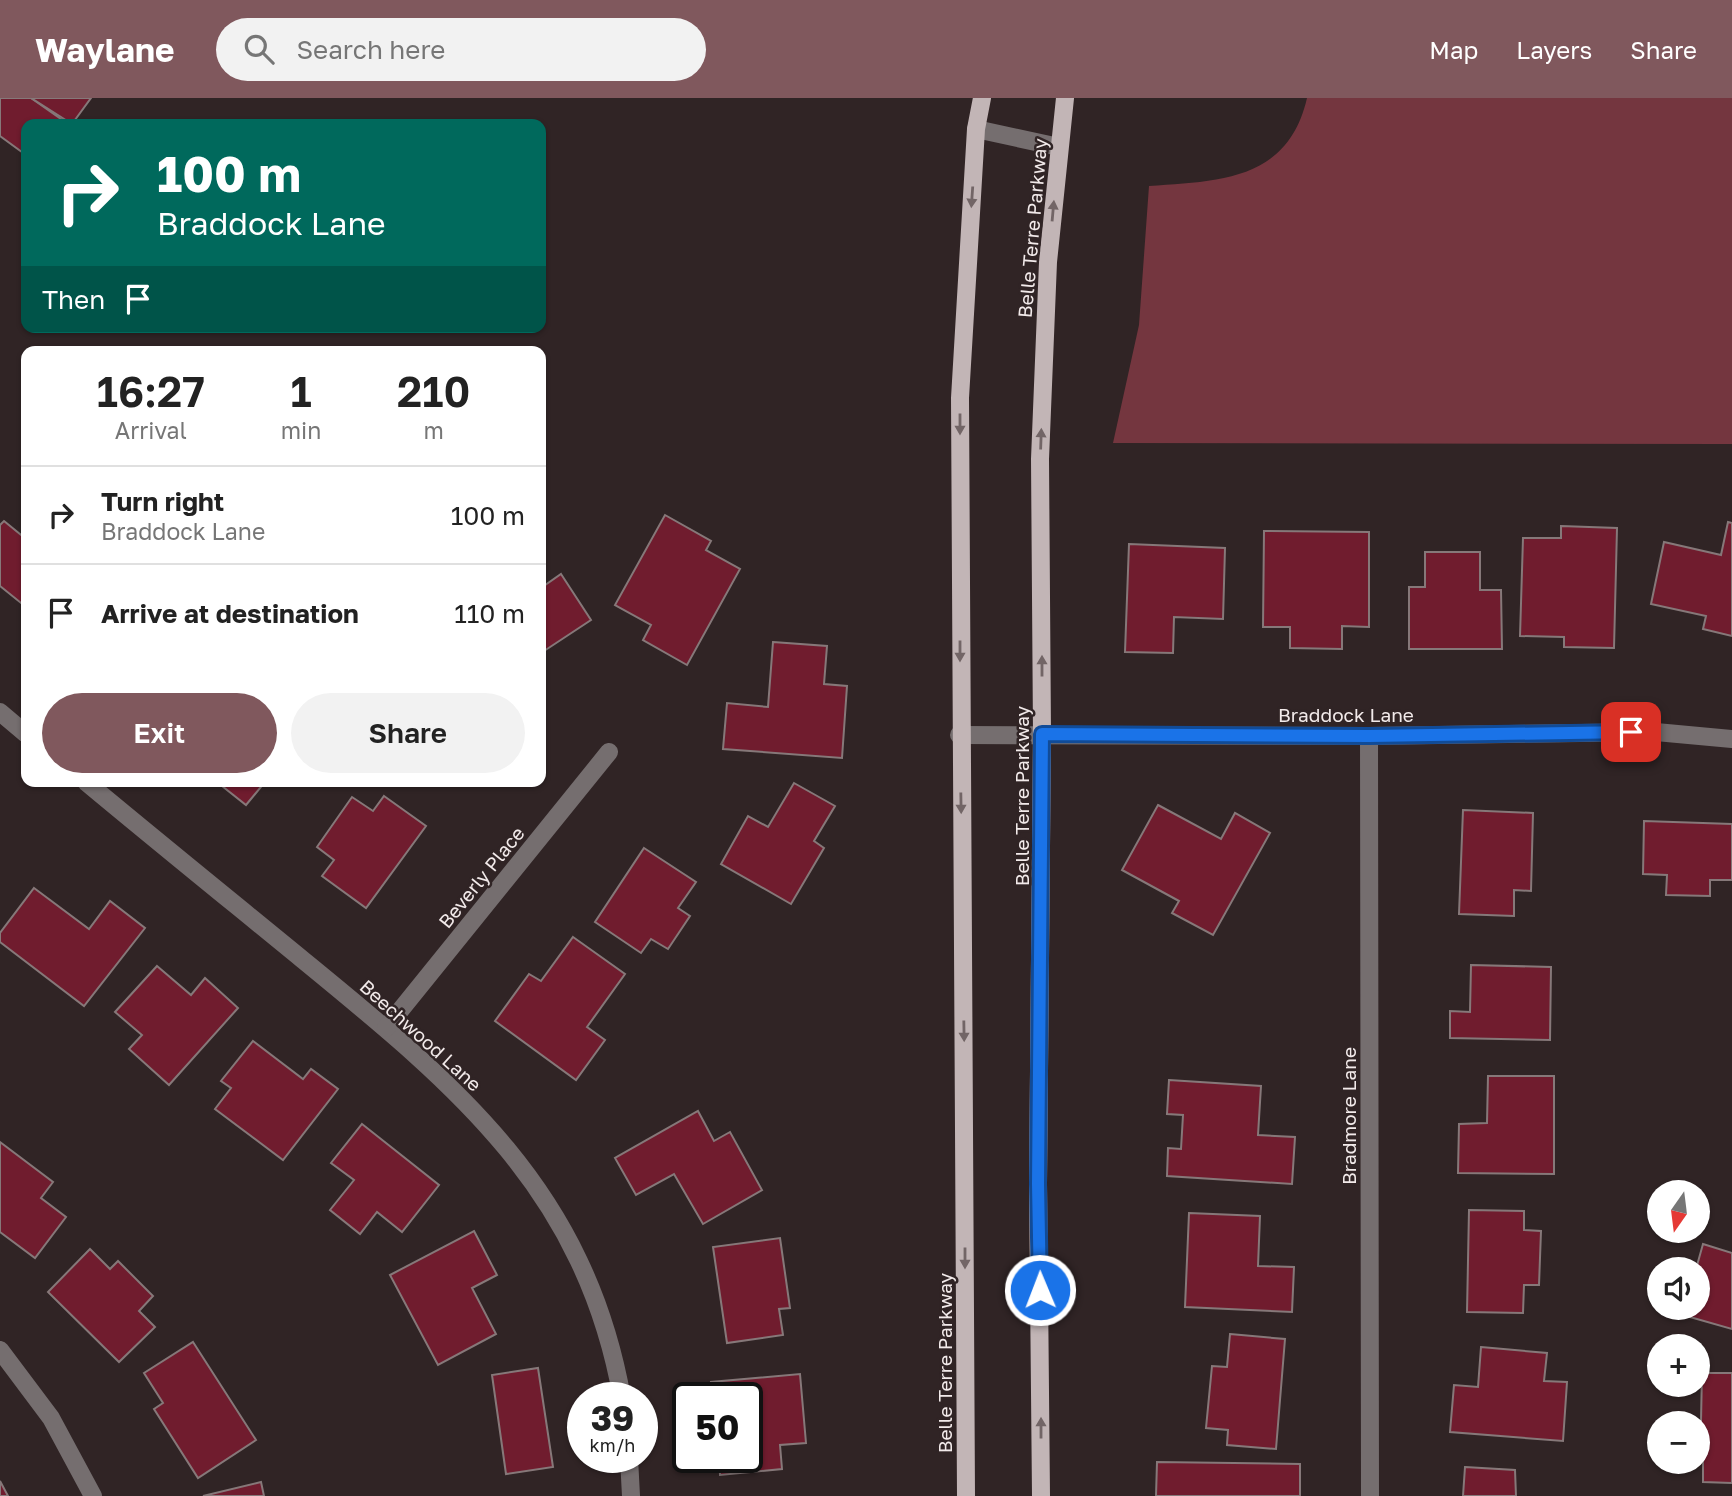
<!DOCTYPE html>
<html lang="en">
<head>
<meta charset="utf-8">
<style>
	:root { --surface:#fff; --page:#f2f2f2; --text:#222; --muted:#767676; --line:#e0e0e0; --accent:#80585d }
	body { margin:0; font-family:"Golos Text",sans-serif; background:var(--page); color:var(--text); height:100vh; display:flex; flex-direction:column; font-size:26px; white-space:nowrap }
	* { box-sizing:border-box; margin:0 }
	p { font-size:23px; color:var(--muted) }
	.icon { flex:none; width:38px; height:38px; fill:none; stroke:currentColor; stroke-width:2; stroke-linecap:round; stroke-linejoin:round }
	.map { position:relative; flex:1; overflow:hidden }
	.sheet { position:absolute; left:21px; top:248px; width:525px; height:441px; display:flex; flex-direction:column; background:var(--surface); border-radius:14px; box-shadow:0 2px 5px #0004 }
	.sheet>* { flex:none }
	.guide { position:absolute; left:21px; top:21px; width:525px; height:214px; border-radius:14px; box-shadow:0 2px 5px #0004; background:#00695c; color:#fff; overflow:hidden }
	.needle { width:46px; rotate:194deg }
	.tools { position:absolute; left:1647px; top:1082px; display:grid; gap:14px }
	.tools a { display:grid; place-items:center; width:63px; height:63px; border-radius:50%; background:var(--surface); box-shadow:0 2px 5px #0004; font-size:35px }
	.speed { position:absolute; left:567px; top:1284px; display:flex; gap:14px; font-size:35px; font-weight:700; text-align:center }
	.speed>* { display:grid; place-content:center; width:91px; height:91px; border-radius:50%; background:var(--surface); box-shadow:0 2px 5px #0004; line-height:1 }
	.speed small { font-size:18px; font-weight:400 }
	.speed .limit { border:4px solid #111; border-radius:10px; background:#fff; color:#111 }
	.pin { position:absolute; display:grid; place-items:center; width:60px; height:60px; color:#fff; margin:-30px; border-radius:14px; box-shadow:0 4px 10px #0006 }
	.me { position:absolute; width:77px; margin:-38px; rotate:359deg; stroke-linejoin:round; filter:drop-shadow(0 0 5px #0008) }
	.turn { display:flex; align-items:center; gap:24px; height:147px; padding:0 21px; font-size:32px }
	.turn .icon { width:91px; height:91px; stroke-width:2.5 }
	.turn b { display:block; font-size:49px; line-height:60px }
	.then { display:flex; align-items:center; height:66px; padding:0 21px; background:#0003; gap:14px; font-size:26px }
	.eta { display:flex; justify-content:space-evenly; align-items:center; height:119px; text-align:center }
	.eta b { font-size:42px; font-weight:600; line-height:49px }
	.primary-button { display:flex; gap:14px; margin-top:auto; padding:14px 21px }
	.primary-button a { flex:1; height:80px; border-radius:42px; background:var(--accent); color:#fff; font-size:28px; font-weight:600; line-height:80px; text-align:center }
	.primary-button a+a { background:var(--page); color:var(--text) }
	ul { padding:0; list-style:none }
	li { display:flex; align-items:center; gap:21px; height:98px; padding:0 21px; border-top:2px solid var(--line) }
	li div { flex:1 }
	li b { display:block; font-size:26px }
	li em { font-style:normal }
	header { display:flex; align-items:center; gap:42px; box-sizing:border-box; height:98px; padding:0 35px; background:var(--accent); color:#fff }
	header strong { font-size:33px }
	nav { display:flex; gap:38px; margin-inline-start:auto; font-size:24px }
	.search { width:490px; height:63px; background:var(--page); display:flex; align-items:center; gap:18px; box-sizing:border-box; padding:0 24px; border-radius:38px; color:var(--muted); font-size:26px }
	.map>svg:first-child { display:block }
</style>
</head>
<body>
<header>
<strong>Waylane</strong>
<div class="search"><svg class="icon" aria-label="search" viewBox="0 0 24 24"><circle cx="10" cy="10" r="6"/><path d="M15 15l6 6"/></svg>Search here</div>
<nav><a>Map</a><a>Layers</a><a>Share</a></nav>
</header>
<div class="map">
<svg width="1732" height="1398" viewBox="0 0 1732 1398">
	<rect width="100%" height="100%" fill="#302425"/>
	<path fill="#74363f" d="M1307 0H1732V346L1113 345 1139 227 1149 88C1219 83 1288 83 1307 0Z"/>
	<g fill="#701c2e" stroke="#867879" stroke-width="2">
		<path d="M0 0H31L68 26H26V57L0 38Z"/>
		<path d="M31 0H91L72 26Z"/>
		<path d="M665 417 711 443 706 452 740 471 687 567 643 542 651 527 615 507Z"/>
		<path d="M4 423 26 441V509L0 488V427Z"/>
		<path d="M1728 424 1732 425V538L1703 531 1706 518 1651 506 1664 444 1721 457Z"/>
		<path d="M1561 428 1617 430 1614 550 1564 549V539L1520 538 1523 440H1561Z"/>
		<path d="M1264 433 1369 434V529L1342 528V551L1290 550V529H1263Z"/>
		<path d="M1129 446 1225 450 1223 521 1174 519 1173 555 1125 554Z"/>
		<path d="M1425 454H1480V492H1501L1502 551H1409V489H1425Z"/>
		<path d="M561 476 591 522 541 555V490Z"/>
		<path d="M773 544 827 548 824 586 847 588 842 660 723 651 727 605 768 609Z"/>
		<path d="M217 684H265L246 707Z"/>
		<path d="M794 685 835 708 814 743 824 750 791 806 721 766 748 718 768 729Z"/>
		<path d="M384 698 426 728 366 810 322 778 334 762 317 749 352 699 373 713Z"/>
		<path d="M1158 707 1221 741 1235 715 1270 735 1213 837 1172 815 1179 803 1122 772Z"/>
		<path d="M1463 712 1533 715 1531 793 1514 792V818L1459 816Z"/>
		<path d="M1644 723 1732 726V782H1710V798L1666 797 1667 777 1643 776Z"/>
		<path d="M644 750 696 784 678 810 690 818 668 851 651 841 641 855 595 824Z"/>
		<path d="M34 790 89 831 110 803 145 830 84 908 0 844V835Z"/>
		<path d="M573 839 625 876 587 929 605 942 576 982 495 923 529 876 541 883Z"/>
		<path d="M1471 867 1551 869 1550 942 1450 940V913L1470 914Z"/>
		<path d="M157 868 191 897 205 880 238 910 169 987 129 951 142 937 115 914Z"/>
		<path d="M253 943 303 981 311 971 338 991 283 1062 215 1011 231 990 221 983Z"/>
		<path d="M1488 978H1554V1076L1458 1075 1459 1026 1487 1025Z"/>
		<path d="M1169 982 1261 988 1258 1037 1295 1039 1292 1086 1167 1078 1168 1050 1181 1051 1183 1017 1167 1016Z"/>
		<path d="M698 1013 714 1043 730 1034 762 1092 703 1126 674 1076 636 1097 615 1060Z"/>
		<path d="M362 1026 439 1087 402 1134 377 1114 360 1136 330 1112 354 1082 331 1065Z"/>
		<path d="M0 1044 53 1084 41 1100 66 1119 35 1160 0 1134Z"/>
		<path d="M1469 1112 1524 1113V1132L1541 1133 1539 1187H1524L1523 1215 1467 1214Z"/>
		<path d="M1189 1115 1260 1118 1258 1168 1294 1169 1292 1214 1185 1209Z"/>
		<path d="M474 1133 497 1177 472 1190 496 1236 438 1267 390 1177Z"/>
		<path d="M780 1140 790 1210 779 1211 783 1237 727 1245 713 1149Z"/>
		<path d="M1703 1146 1732 1155V1231L1683 1217 1685 1209H1698L1696 1171Z"/>
		<path d="M90 1151 110 1171 118 1163 153 1198 139 1213 155 1229 119 1264 48 1194Z"/>
		<path d="M1230 1236 1285 1241 1276 1351 1227 1347 1228 1332 1206 1330 1212 1268 1227 1269Z"/>
		<path d="M193 1244 256 1342 198 1380 154 1311 163 1305 144 1275Z"/>
		<path d="M1481 1249 1547 1255 1544 1283 1567 1284 1563 1343 1450 1334 1454 1287 1478 1289Z"/>
		<path d="M538 1270 553 1369 506 1376 492 1277Z"/>
		<path d="M1702 1275H1732V1385L1703 1384V1355H1698V1325H1684L1701 1323Z"/>
		<path d="M800 1276 806 1345 780 1347 782 1371 720 1377 719 1360H747V1300H713L711 1284Z"/>
		<path d="M1157 1364 1300 1366V1398H1156Z"/>
		<path d="M1465 1369 1515 1372 1516 1398H1463Z"/>
		<path d="M0 1383 8 1398H0Z"/>
		<path d="M261 1384 264 1398H203Z"/>
	</g>
	<g fill="none" stroke-linecap="round" stroke-linejoin="round">
		<g stroke="#756e6f" stroke-width="18">
			<path d="M976 31 1059 49"/>
			<path d="M0 614 26 636"/>
			<path d="M959 637 1369 638 1656 634 1732 641"/>
			<path d="M1369 638 1370 1398"/>
			<path d="M86 684C158 744 231 803 303 862 457 988 585 1092 622 1300"/>
			<path d="M386 930 609 654"/>
			<path d="M0 1252 51 1320 93 1398"/>
			<path d="M629 1360 631 1398"/>
		</g>
		<g stroke="#c2b5b6" stroke-width="18">
			<path d="M966 1398 960 300 976 31 982 0"/>
			<path d="M1041 1398 1038 1086 1042 636 1040 361 1048 164 1065 0"/>
		</g>
	</g>
	<defs><path id="oneway-solid" d="M-6-.8H1V-3.2L6.5 0L1 3.2V.8H-6Z" transform="scale(1.75)"/></defs>
	<g fill="#726566">
		<use href="#oneway-solid" transform="translate(972 99) rotate(94)"/>
		<use href="#oneway-solid" transform="translate(1053 113) rotate(-85)"/>
		<use href="#oneway-solid" transform="translate(960 326) rotate(90)"/>
		<use href="#oneway-solid" transform="translate(1041 341) rotate(-88)"/>
		<use href="#oneway-solid" transform="translate(960 553) rotate(90)"/>
		<use href="#oneway-solid" transform="translate(1042 568) rotate(-90)"/>
		<use href="#oneway-solid" transform="translate(961 705) rotate(89)"/>
		<use href="#oneway-solid" transform="translate(964 933) rotate(89)"/>
		<use href="#oneway-solid" transform="translate(965 1160) rotate(90)"/>
		<use href="#oneway-solid" transform="translate(1041 1330) rotate(-90)"/>
	</g>
	<g fill="none" stroke-linecap="round" stroke-linejoin="round">
		<g stroke="#114b97" stroke-width="18">
			<path id="route" d="M1040 1192 1038 1086 1042 636 1369 638 1631 634"/>
		</g>
		<use href="#route" stroke="#1a73e8" stroke-width="12"/>
	</g>
	<g text-anchor="middle" dominant-baseline="central" stroke-width="5" stroke-linejoin="round" paint-order="stroke">
		<g font-size="19" fill="#f2eaea" stroke="#302425">
			<text transform="translate(1032 130) rotate(-85)">Belle Terre Parkway</text>
			<text x="1346" y="616">Braddock Lane</text>
			<text transform="translate(1021 698) rotate(-90)">Belle Terre Parkway</text>
			<text transform="translate(481 779) rotate(-51)">Beverly Place</text>
			<text transform="translate(421 937) rotate(42)">Beechwood Lane</text>
			<text transform="translate(1348 1018) rotate(-90)">Bradmore Lane</text>
			<text transform="translate(944 1265) rotate(-90)">Belle Terre Parkway</text>
		</g>
	</g>
</svg>
<div class="tools">
<a><svg class="needle" viewBox="-14 -14 28 28"><path d="M0-13l5 13h-10z" fill="#e53935"/><path d="M0 13l5-13h-10z" fill="#767676"/></svg></a>
<a><svg class="icon" aria-label="sound" viewBox="0 0 24 24"><path d="M4 9h4l5-4v14l-5-4H4zM17 9q2 3 0 6"/></svg></a>
<a>+</a>
<a>−</a>
</div>
<div class="speed"><div>39<small>km/h</small></div><div class="limit">50</div></div>
<div class="pin" style="left:1631px;top:634px;background:#d93025"><svg class="icon" aria-label="arrive" viewBox="0 0 24 24"><path d="M6 21V4h12l-3 4 3 4H6"/></svg></div>
<svg class="me" style="left:1040px;top:1192px" viewBox="-20 -20 40 40"><circle r="17" fill="#1a73e8" stroke="#fff" stroke-width="3"/><path d="M0-11L8 9 0 5-8 9z" fill="#fff"/></svg>
<div class="guide">
<div class="turn"><svg class="icon" aria-label="right" viewBox="0 0 24 24"><path d="M7 20v-9h11M14 6l5 5-5 5"/></svg><div><b>100 m</b>Braddock Lane</div></div>
<div class="then">Then<svg class="icon" aria-label="arrive" viewBox="0 0 24 24"><path d="M6 21V4h12l-3 4 3 4H6"/></svg></div>
</div>
<section class="sheet">
<div class="eta">
<div><b>16:27</b><p>Arrival</p></div>
<div><b>1</b><p>min</p></div>
<div><b>210</b><p>m</p></div>
</div>
<ul>
<li><svg class="icon" aria-label="right" viewBox="0 0 24 24"><path d="M7 20v-9h11M14 6l5 5-5 5"/></svg><div><b>Turn right</b><p>Braddock Lane</p></div><em>100 m</em></li>
<li><svg class="icon" aria-label="arrive" viewBox="0 0 24 24"><path d="M6 21V4h12l-3 4 3 4H6"/></svg><div><b>Arrive at destination</b></div><em>110 m</em></li>
</ul>
<div class="primary-button"><a>Exit</a><a>Share</a></div>
</section>
</div>
</body>
</html>
